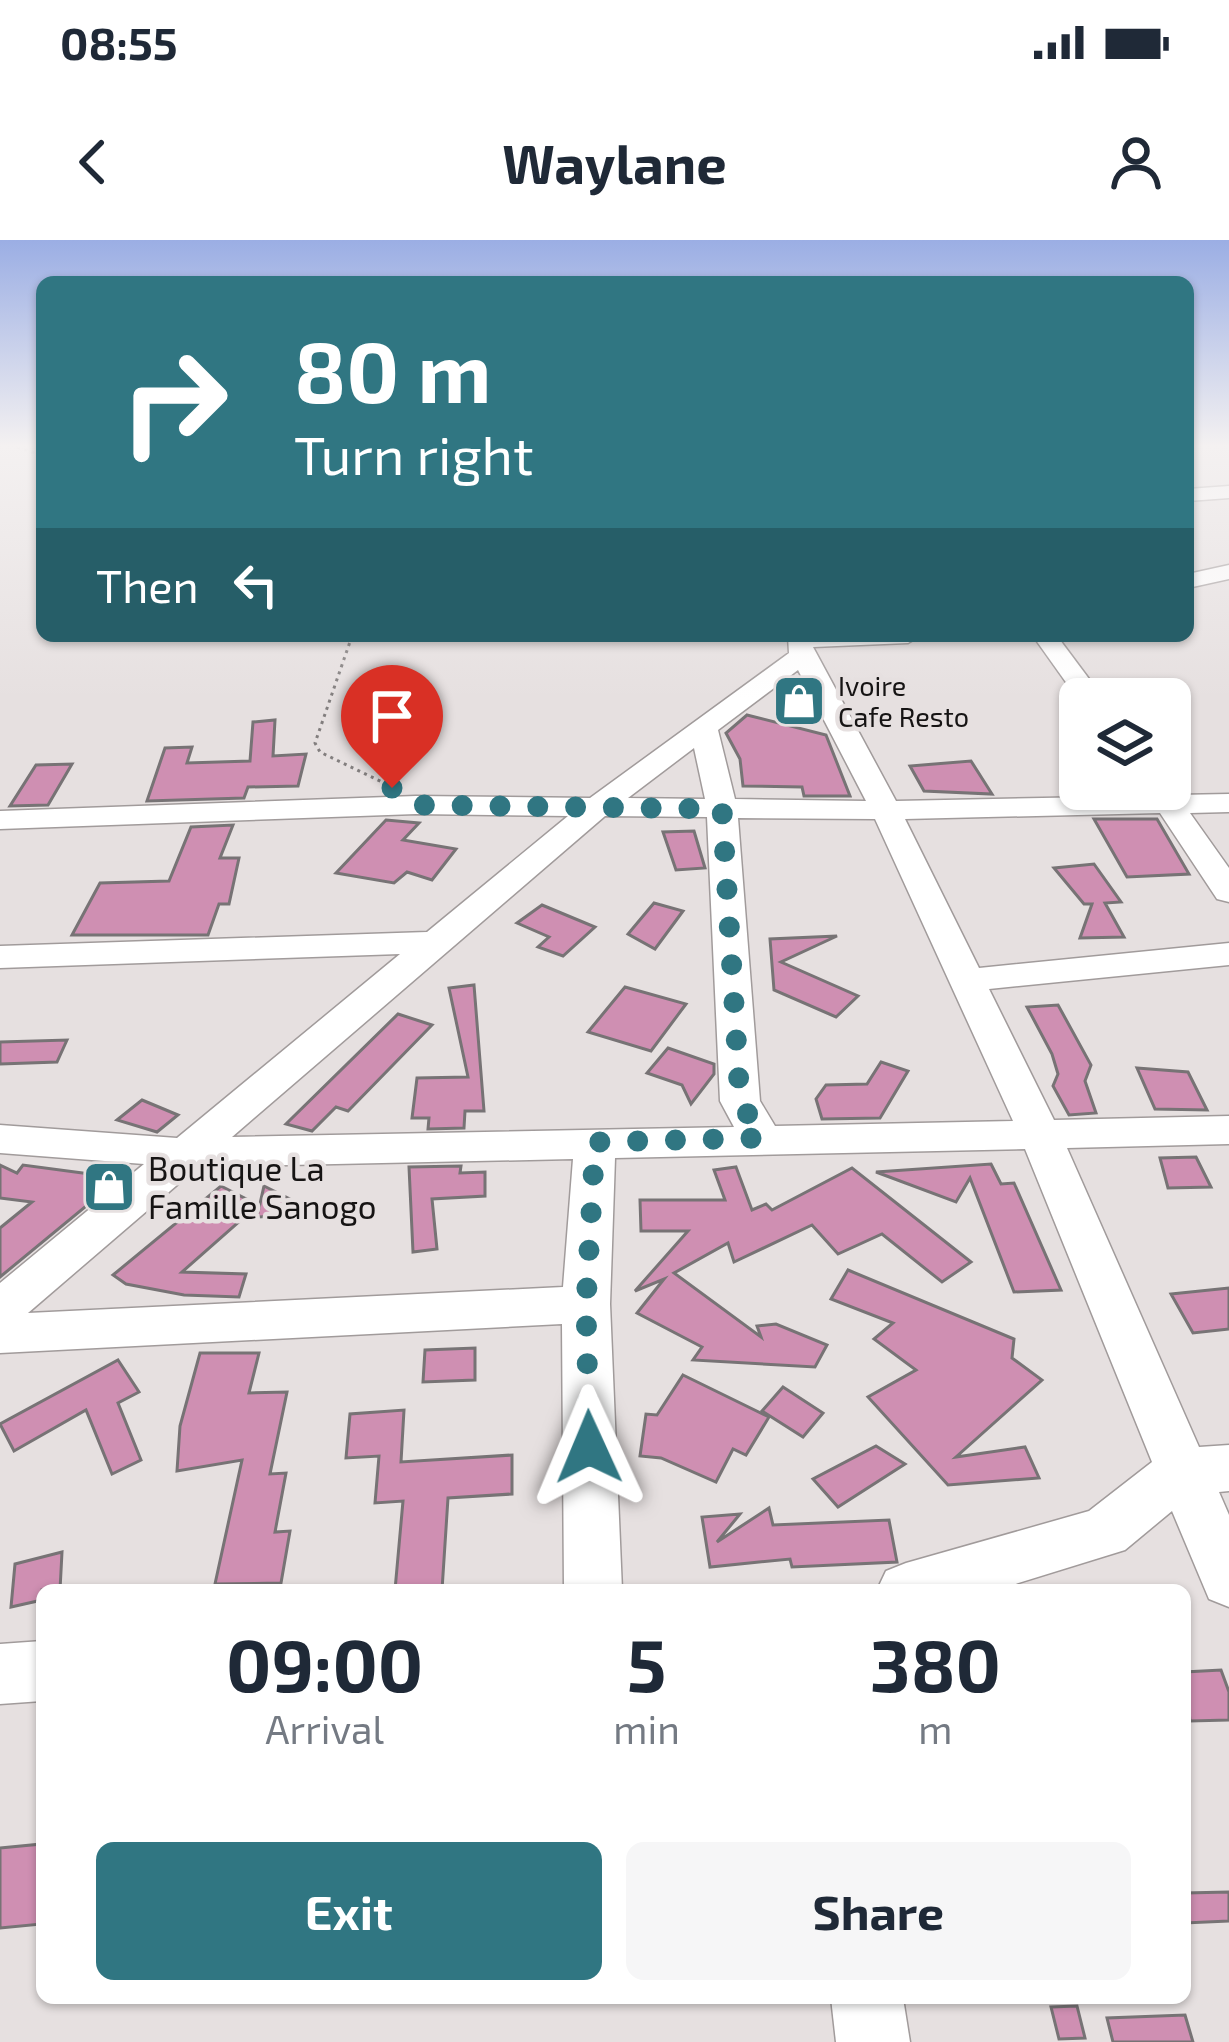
<!DOCTYPE html>
<html lang="en">
<head>
<meta charset="utf-8">
<style>
	:root { --surface:#fff; --page:#f6f6f7; --text:#1f2937; --muted:#747a83; --accent:#307682 }
	body { margin:0; font-family:"Exo 2",sans-serif; background:var(--page); color:var(--text); height:100vh; display:flex; flex-direction:column; font-size:45px; white-space:nowrap }
	* { box-sizing:border-box; margin:0 }
	p { font-size:39px; color:var(--muted) }
	.icon { flex:none; width:66px; height:66px; fill:none; stroke:currentColor; stroke-width:2; stroke-linecap:round; stroke-linejoin:round }
	.map { position:relative; flex:1; overflow:hidden }
	.details { position:absolute; left:36px; top:1344px; width:1155px; height:420px; display:flex; flex-direction:column; background:var(--surface); border-radius:18px; box-shadow:0 3px 9px #0004 }
	.details>* { flex:none }
	.hud { position:absolute; left:36px; top:36px; width:1158px; height:366px; border-radius:18px; box-shadow:0 3px 9px #0004; background:#307682; color:#fff; overflow:hidden }
	.tools { position:absolute; left:1059px; top:438px; display:grid; gap:24px }
	.tools a { display:grid; place-items:center; width:132px; height:132px; border-radius:18px; background:var(--surface); box-shadow:0 3px 9px #0004; font-size:60px }
	.pin { position:absolute; display:grid; place-items:center; width:102px; height:102px; color:#fff; margin:-123px -51px; border-radius:50% 50% 50% 0; rotate:-45deg; box-shadow:0 0 12px #0007 }
	.pin .icon { rotate:45deg }
	.me { position:absolute; width:132px; margin:-66px; rotate:359deg; stroke-linejoin:round; filter:drop-shadow(0 0 9px #0008) }
	.turn { display:flex; align-items:center; gap:42px; height:252px; padding:0 60px; font-size:54px }
	.turn .icon { width:156px; height:156px; stroke-width:2.5 }
	.turn b { display:block; font-size:84px; line-height:102px }
	.then { display:flex; align-items:center; height:114px; padding:0 60px; background:#0003; gap:24px; font-size:45px }
	.eta { display:flex; justify-content:space-evenly; align-items:center; height:204px; text-align:center }
	.eta b { font-size:72px; font-weight:700; line-height:84px }
	.button { display:flex; gap:24px; margin-top:auto; padding:24px 60px }
	.button a { flex:1; height:138px; border-radius:18px; background:var(--accent); color:#fff; font-size:48px; font-weight:700; line-height:138px; text-align:center }
	.button a+a { background:var(--page); color:var(--text) }
	.status { display:flex; justify-content:space-between; align-items:center; height:84px; padding:0 60px; background:var(--surface); direction:ltr }
	.status svg { height:33px; fill:currentColor }
	header { display:flex; justify-content:space-between; align-items:center; height:156px; padding:0 60px; background:var(--surface); font-size:54px; font-weight:700 }
	.map>svg:first-child { display:block }
</style>
</head>
<body>
<div class="status"><b>08:55</b><svg viewBox="0 0 49 12"><path d="M0 12V9h3v3zM5 12V6h3v6zM10 12V3h3v9zM15 12V0h3v12zM26 1h20v11H26zM47 4h2v5h-2z"/></svg></div>
<header><svg class="icon" aria-label="back" viewBox="0 0 24 24"><path d="M15 5l-7 7 7 7"/></svg>Waylane<svg class="icon" aria-label="person" viewBox="0 0 24 24"><circle cx="12" cy="8" r="4"/><path d="M4 21q1-7 8-7t8 7"/></svg></header>
<div class="map">
<svg width="1229" height="1802" viewBox="0 0 1229 1802">
	<rect width="100%" height="100%" fill="#e6e0e0"/>
	<g fill="#cf8fb2" stroke="#777375" stroke-width="3">
		<path d="M747 475 826 495 850 556H804L802 547 743 546 740 519 726 493Z"/>
		<path d="M275 480 273 516 306 514 298 546 248 547 244 558 147 561 165 508 192 507 187 523 250 521 253 482Z"/>
		<path d="M971 521 992 554 924 551 910 526Z"/>
		<path d="M72 524 48 565 10 566 36 525Z"/>
		<path d="M1094 579H1157L1189 634 1127 637Z"/>
		<path d="M386 580 419 583 403 600 456 609 432 640 407 632 394 643 336 633Z"/>
		<path d="M233 585 220 618H239L229 664H219L208 695H72L100 643 169 641 191 587Z"/>
		<path d="M694 591 705 628 676 630 663 592Z"/>
		<path d="M1094 624 1121 662 1105 663 1124 697 1080 698 1092 664H1084L1054 628Z"/>
		<path d="M654 663 683 671 655 709 628 694Z"/>
		<path d="M542 665 595 687 563 716 538 707 549 697 517 683Z"/>
		<path d="M837 696 781 722 858 756 836 777 774 750 770 699Z"/>
		<path d="M474 745 484 871H465L464 888 428 889 429 878H412L417 838 468 837 449 748Z"/>
		<path d="M625 747 686 764 651 811 588 792Z"/>
		<path d="M1058 765 1091 825 1085 841 1096 873 1069 875 1053 846 1058 834 1052 814 1027 767Z"/>
		<path d="M398 774 432 785 348 871 336 867 312 891 286 884Z"/>
		<path d="M67 800 57 822 0 824V802Z"/>
		<path d="M668 808 714 824V834L691 864 682 845 647 833Z"/>
		<path d="M881 822 908 831 880 878 822 879 816 859 826 845 867 844Z"/>
		<path d="M1137 828 1188 832 1207 870 1155 869Z"/>
		<path d="M142 860 178 875 157 892 117 880Z"/>
		<path d="M1196 917 1211 947 1168 948 1160 918Z"/>
		<path d="M991 924 1001 944 1014 943 1061 1050 1014 1052 970 938 956 962 876 932Z"/>
		<path d="M0 925 17 933 23 925 90 934 113 944 0 1037V988L32 962 0 958Z"/>
		<path d="M461 926 460 933 485 932V956L432 959 437 1009 413 1012 409 927Z"/>
		<path d="M736 927 752 970 766 964 772 970 852 928 971 1022 942 1042 882 994 838 1014 812 985 734 1022 728 1003 674 1033 761 1097 757 1086 776 1084 827 1105 815 1127 693 1120 702 1107 637 1073 664 1039 635 1051 688 991H641L640 960H725L714 930Z"/>
		<path d="M221 946 258 965 182 1032 246 1034 239 1057 184 1055 126 1044 113 1035Z"/>
		<path d="M264 946 322 975 257 977Z"/>
		<path d="M848 1030 1014 1099 1012 1118 1042 1140 956 1217 1025 1207 1039 1238 948 1245 868 1157 916 1130 874 1099 893 1083 831 1059Z"/>
		<path d="M1229 1048V1089L1193 1093 1171 1054Z"/>
		<path d="M475 1108V1140L423 1142 425 1110Z"/>
		<path d="M200 1113H259L249 1153 287 1152 270 1234 286 1233 275 1292 290 1291 281 1343 215 1344 242 1220 177 1231 180 1186Z"/>
		<path d="M118 1120 139 1152 118 1163 141 1220 112 1234 86 1170 14 1211 0 1184Z"/>
		<path d="M683 1135 769 1177 746 1215 733 1209 716 1242 661 1218 640 1216 646 1174 657 1175Z"/>
		<path d="M783 1147 823 1173 803 1197 762 1171Z"/>
		<path d="M404 1170 401 1222 512 1215V1254L448 1258 442 1350H395L403 1261 375 1263 379 1216 346 1218 350 1174Z"/>
		<path d="M876 1206 905 1224 838 1267 813 1239Z"/>
		<path d="M769 1268 773 1285 889 1280 897 1322 792 1327 790 1319 710 1327 702 1277 740 1274 717 1302Z"/>
		<path d="M62 1312 60 1350H42V1360L11 1367 15 1324Z"/>
		<path d="M1221 1430 1229 1452V1480L1190 1481 1185 1432Z"/>
		<path d="M42 1604V1684L0 1688V1608Z"/>
		<path d="M1229 1652V1681L1185 1683V1653Z"/>
		<path d="M1077 1766 1085 1798 1059 1799 1051 1767Z"/>
		<path d="M1185 1775 1193 1802H1113L1107 1778Z"/>
	</g>
	<g fill="none" stroke-linecap="round" stroke-linejoin="round">
		<g stroke="#a19b9b" stroke-width="3">
			<g id="minor">
				<path d="M1229 246V258L1188 261V249Z"/>
				<path d="M1229 325V339L1188 348V334Z"/>
				<path d="M788 396H920L908 403 813 407 896 561 1148 556 1143 549 1170 545 1177 555 1229 554V572L1190 573 1229 628V662L1217 659 1160 573 905 579 979 728 1229 703V725L989 749 1054 880 1229 876V904L1067 908 1199 1207 1229 1205V1251L1219 1252 1229 1275V1367L1209 1359 1172 1271 1125 1310 996 1350H877L886 1331 906 1323 1089 1271 1152 1222 1025 909 615 918 610 1064 622 1350H564L562 1084 0 1113V1043L144 924 0 913V885L177 898 400 714 0 728V706L427 692 568 576 416 574 0 589V571L416 556 590 558 789 413ZM798 430 866 561 735 559 718 490ZM694 508 705 559 628 558ZM605 576 707 577 720 861 734 887 232 897ZM738 578 875 579 1013 881 775 886 760 861ZM573 919 563 1047 28 1073 198 927Z"/>
				<path d="M1033 396H1057L1104 459 1080 462Z"/>
				<path d="M42 1401V1461L0 1464V1404Z"/>
				<path d="M831 1758H903L910 1802H836Z"/>
			</g>
		</g>
		<g stroke="#827e7e" stroke-width="3" stroke-dasharray="3 4.5" stroke-linecap="butt">
			<path d="M10 205 42 215"/>
			<path d="M352 396 315 503 320 512 382 542"/>
		</g>
		<use href="#minor" fill="#fff" fill-rule="evenodd"/>
	</g>
	<linearGradient id="sky" x2="0" y2="1"><stop stop-color="#9baee4"/><stop offset="0.45" stop-color="#f4f1f1"/><stop offset="1" stop-color="#f4f1f1" stop-opacity="0"/></linearGradient>
	<rect width="1229" height="458" fill="url(#sky)"/>
	<g fill="none" stroke-linecap="round" stroke-linejoin="round">
		<path stroke="#307682" stroke-width="21" stroke-dasharray="0 37.8" d="M392 548 416 565 722 569 740 860 761 898 595 902 586 1064 589 1207"/>
	</g>
	<defs>
		<g id="shop-square" transform="scale(2.7)"><rect x="-9" y="-9" width="18" height="18" rx="4" fill="#307682" stroke="#e6e0e0"/><path d="M-5-2.5h2.3a2.7 3.5 0 0 1 5.4 0H5L5.5 6h-11ZM-1.5-2.5h3a1.5 2.3 0 0 0-3 0Z" fill="#fff"/></g>
	</defs>
	<g fill-rule="evenodd">
		<use href="#shop-square" x="799" y="461"/>
		<use href="#shop-square" x="109" y="947"/>
	</g>
	<g text-anchor="middle" dominant-baseline="central" stroke-width="9" stroke-linejoin="round" paint-order="stroke">
		<g font-size="27" fill="#161414" stroke="#e6e0e0" text-anchor="start">
			<text x="838" y="445">Ivoire<tspan x="838" dy="31">Cafe Resto</tspan></text>
		</g>
		<g font-size="33" fill="#161414" stroke="#e6e0e0" text-anchor="start">
			<text x="148" y="928">Boutique La<tspan x="148" dy="38">Famille Sanogo</tspan></text>
		</g>
	</g>
</svg>
<div class="tools">
<a><svg class="icon" aria-label="layers" viewBox="0 0 24 24"><path d="M12 4l9 5-9 5-9-5zM3 14l9 5 9-5"/></svg></a>
</div>
<div class="pin" style="left:392px;top:548px;background:#d93025"><svg class="icon" aria-label="arrive" viewBox="0 0 24 24"><path d="M6 21V4h12l-3 4 3 4H6"/></svg></div>
<svg class="me" style="left:589px;top:1207px" viewBox="-20 -20 40 40"><path d="M0-17L14 15 0 8-14 15z" fill="#307682" stroke="#fff" stroke-width="4"/></svg>
<div class="hud">
<div class="turn"><svg class="icon" aria-label="right" viewBox="0 0 24 24"><path d="M7 20v-9h11M14 6l5 5-5 5"/></svg><div><b>80 m</b>Turn right</div></div>
<div class="then">Then<svg class="icon" aria-label="left" viewBox="0 0 24 24"><path d="M17 20v-9H6M10 6l-5 5 5 5"/></svg></div>
</div>
<section class="details">
<div class="eta">
<div><b>09:00</b><p>Arrival</p></div>
<div><b>5</b><p>min</p></div>
<div><b>380</b><p>m</p></div>
</div>
<div class="button"><a>Exit</a><a>Share</a></div>
</section>
</div>
</body>
</html>
